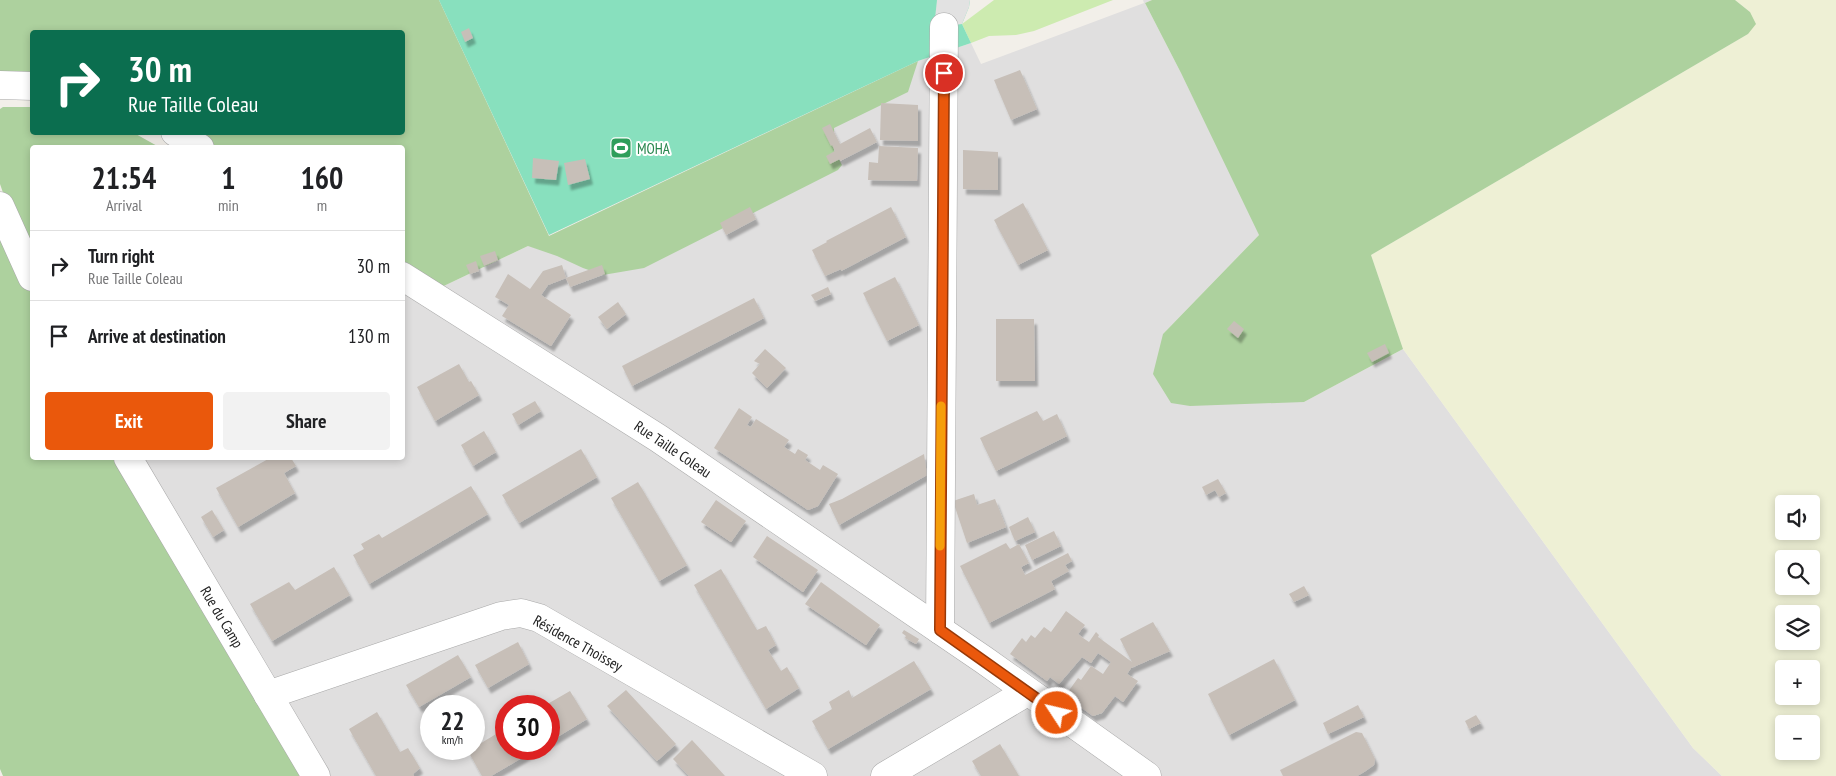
<!DOCTYPE html>
<html lang="en">
<head>
<meta charset="utf-8">
<style>
	:root { --surface:#fff; --page:#f2f2f2; --text:#202124; --muted:#757577; --line:#e0e0e0; --accent:#ea580c }
	body { margin:0; font-family:"PT Sans Narrow",sans-serif; background:var(--page); color:var(--text); height:100vh; display:flex; flex-direction:column; font-size:19px; white-space:nowrap }
	* { box-sizing:border-box; margin:0 }
	p { font-size:16px; color:var(--muted) }
	.icon { flex:none; width:28px; height:28px; fill:none; stroke:currentColor; stroke-width:2; stroke-linecap:round; stroke-linejoin:round }
	.map { position:relative; flex:1; overflow:hidden }
	.drawer { position:absolute; left:30px; top:145px; width:375px; height:315px; display:flex; flex-direction:column; background:var(--surface); border-radius:5px; box-shadow:0 2px 8px #0003 }
	.drawer>* { flex:none }
	.top-card { position:absolute; left:30px; top:30px; width:375px; height:105px; border-radius:5px; box-shadow:0 2px 8px #0003; background:#0b6e4f; color:#fff; overflow:hidden }
	.tools { position:absolute; left:1775px; top:495px; display:grid; gap:10px }
	.tools a { display:grid; place-items:center; width:45px; height:45px; border-radius:5px; background:var(--surface); box-shadow:0 2px 8px #0003; font-size:25px }
	.speed { position:absolute; left:420px; top:695px; display:flex; gap:10px; font-size:25px; font-weight:700; text-align:center }
	.speed>* { display:grid; place-content:center; width:65px; height:65px; border-radius:50%; background:var(--surface); box-shadow:0 2px 8px #0003; line-height:1 }
	.speed small { font-size:12px; font-weight:400 }
	.speed .limit { border:8px solid #d22; background:#fff; color:#111 }
	.pin { position:absolute; display:grid; place-items:center; width:42px; height:42px; color:#fff; margin:-21px; border:2px solid #fff; border-radius:50%; box-shadow:0 1px 5px #0007 }
	.me { position:absolute; width:55px; margin:-28px; rotate:305deg; stroke-linejoin:round; filter:drop-shadow(0 0 4px #0008) }
	.turn { display:flex; align-items:center; gap:18px; height:105px; padding:0 15px; font-size:22px }
	.turn .icon { width:65px; height:65px; stroke-width:2.5 }
	.turn b { display:block; font-size:35px; line-height:42px }
	.eta { display:flex; justify-content:space-evenly; align-items:center; height:85px; text-align:center }
	.eta b { font-size:30px; font-weight:700; line-height:35px }
	.primary-button { display:flex; gap:10px; margin-top:auto; padding:10px 15px }
	.primary-button a { flex:1; height:58px; border-radius:5px; background:var(--accent); color:#fff; font-size:20px; font-weight:700; line-height:58px; text-align:center }
	.primary-button a+a { background:var(--page); color:var(--text) }
	ul { padding:0; list-style:none }
	li { display:flex; align-items:center; gap:15px; height:70px; padding:0 15px; border-top:1px solid var(--line) }
	li div { flex:1 }
	li b { display:block; font-size:19px }
	li em { font-style:normal }
	.map>svg:first-child { display:block }
</style>
</head>
<body>
<div class="map">
<svg width="1836" height="776" viewBox="0 0 1836 776">
	<defs>
		<filter id="shadow"><feDropShadow dx="3" dy="5.5" stdDeviation="1" flood-color="#0004"/></filter>
	</defs>
	<rect width="100%" height="100%" fill="#f2efe9"/>
	<path fill="#e0dfdf" fill-rule="evenodd" d="M1143 0H1152L1145 3 1181 73 1256 225 1259 235 1163 334 1304 402 1403 349 1693 748 1722 776H316L128 458H402L403 276 429 293 918 61 971 43 981 64 1144 3ZM431 706H474V749H431ZM506 706H549V749H506Z"/>
	<path fill="#eef0d5" fill-rule="evenodd" d="M1735 0H1836V776H1722L1693 748 1403 349 1371 255 1748 34 1750 12ZM1784 504H1811V531H1784ZM1784 559H1811V586H1784ZM1784 614H1811V641H1784ZM1784 669H1811V696H1784ZM1784 724H1811V751H1784Z"/>
	<path fill="#cdebb0" d="M994 0H1113L1034 31 1016 35 989 36 971 43 962 24Z"/>
	<g fill="#add19e">
		<path d="M0 0H439L549 236 918 61 908 92 834 128V150L842 165 838 170 644 268 603 275 583 268 557 256 528 246 429 293 403 276 402 148 200 147 175 133 402 132V32H32V86L0 85Z"/>
		<path d="M1152 0H1735L1750 12 1756 24 1748 34 1371 255 1403 349 1304 402 1190 406 1171 403 1153 374 1163 334 1259 235 1181 73 1145 3Z"/>
		<path d="M3 107H32V132L134 133 159 147 32 148V252L8 207 0 184V109Z"/>
		<path d="M0 206 32 277V458H128L316 776H3L0 769Z"/>
	</g>
	<path fill="#88e0be" d="M439 0H970L969 7 962 24 971 43 918 61 549 235Z"/>
	<path fill="#e2e2e2" d="M937 0H970L969 7 962 24 934 28Z"/>
	<g fill="#c7bfb8" filter="url(#shadow)">
		<path d="M469 28 473 38 465 42 461 32Z"/>
		<path d="M1020 70 1037 109 1011 120 994 80Z"/>
		<path d="M881 103 918 105V141L880 140Z"/>
		<path d="M830 124 840 144 870 128 877 142 840 161V159L830 164 826 156 835 151 832 145 831 146 822 128Z"/>
		<path d="M879 146 918 148 917 181 868 180 869 162 878 163Z"/>
		<path d="M963 150 998 152V190L963 189Z"/>
		<path d="M533 158 559 161 556 180 532 178Z"/>
		<path d="M585 159 590 179 568 185 564 163Z"/>
		<path d="M1023 203 1048 250 1018 265 994 220Z"/>
		<path d="M750 207 756 219 726 235 720 223Z"/>
		<path d="M891 207 906 237 841 271V269L825 276 812 250 827 242 826 241Z"/>
		<path d="M495 251 498 260 484 266 480 256Z"/>
		<path d="M476 261 479 271 470 274 466 265Z"/>
		<path d="M562 265 566 278 548 285 541 295 571 315 551 346 502 316 509 305 495 297 508 274 530 289 543 271Z"/>
		<path d="M602 265 605 274 570 287 566 278Z"/>
		<path d="M895 277 919 325 887 341 863 293Z"/>
		<path d="M828 287 831 294 815 301 811 295Z"/>
		<path d="M754 298 764 318 632 386 622 366Z"/>
		<path d="M618 302 626 314 607 329 598 317Z"/>
		<path d="M996 319H1034L1035 381H996Z"/>
		<path d="M1234 321 1244 329 1238 338 1227 329Z"/>
		<path d="M1385 344 1389 353 1372 362 1367 353Z"/>
		<path d="M765 349 786 368 767 388 752 373 760 364 754 361Z"/>
		<path d="M459 364 469 382 471 381 479 395 435 421 417 387Z"/>
		<path d="M535 401 541 411 518 425 512 414Z"/>
		<path d="M739 408 752 417 747 425 751 427 756 419 789 440 784 447 795 454 798 449 808 455 805 460 820 470 823 465 838 474 818 506 808 510 714 448Z"/>
		<path d="M1037 411 1043 421 1057 414 1067 436 996 471 980 438Z"/>
		<path d="M484 431 496 452 473 466 461 445Z"/>
		<path d="M581 449 597 477 519 523 502 495Z"/>
		<path d="M924 454 927 475 839 525 829 504 842 499Z"/>
		<path d="M270 458H291L296 466 284 473 295 493 238 527 216 488Z"/>
		<path d="M1218 479 1226 493 1219 497 1215 490 1206 495 1202 487Z"/>
		<path d="M638 482 687 565 659 581 611 498Z"/>
		<path d="M471 486 488 514 369 584 353 555 364 549 361 544 379 534 382 538Z"/>
		<path d="M974 494 977 505 995 499 1006 527 967 543 953 501Z"/>
		<path d="M716 500 746 521 731 542 701 522Z"/>
		<path d="M212 510 224 530 213 537 201 517Z"/>
		<path d="M1028 517 1035 532 1015 541 1009 527Z"/>
		<path d="M1054 531 1061 546 1032 560 1025 545Z"/>
		<path d="M767 536 818 570 803 592 753 557Z"/>
		<path d="M1006 543 1010 549 1019 544 1029 563 1021 567 1025 575 1068 553 1072 561 1065 565 1069 571 1051 581 1055 589 989 623 960 566Z"/>
		<path d="M334 567 350 595 272 641 250 604 289 582 295 590Z"/>
		<path d="M721 569 757 630 766 626 776 645 768 650 781 671 787 667 799 688 766 709 694 585Z"/>
		<path d="M821 582 880 625 866 645 805 604Z"/>
		<path d="M1304 586 1309 595 1294 602 1289 594Z"/>
		<path d="M1066 611 1085 625 1078 634 1083 638 1089 642 1096 632 1099 635 1098 637 1132 662 1120 639 1153 622 1170 651 1131 668 1127 674 1138 681 1123 702 1115 696 1102 713 1093 716 1065 696 1078 678 1081 680 1091 666 1103 674 1111 662 1098 653 1091 663 1082 657 1059 684 1050 677 1047 681 1010 654 1022 638 1026 642 1031 635 1035 638 1044 627 1051 632Z"/>
		<path d="M904 630 919 639 916 644 905 638 906 636 902 633Z"/>
		<path d="M518 642 529 664 488 688 475 665Z"/>
		<path d="M458 655 471 677 419 707 406 685Z"/>
		<path d="M1274 659 1295 700 1229 735 1208 694Z"/>
		<path d="M914 661 931 689 828 749 812 721 832 709 829 702 849 690 852 698Z"/>
		<path d="M626 690 676 744 657 761 607 706Z"/>
		<path d="M570 691 587 719 549 742V706H544Z"/>
		<path d="M1358 705 1364 717 1328 734 1323 723Z"/>
		<path d="M377 712 400 752 408 748 420 768 413 774 414 776H376L349 729Z"/>
		<path d="M1476 715 1481 723 1469 729 1465 721Z"/>
		<path d="M506 728V749H537L491 776H482L468 751Z"/>
		<path d="M1356 732 1362 733 1375 759 1374 765 1364 772 1357 776H1283L1280 770Z"/>
		<path d="M692 740 725 776H689L673 759Z"/>
		<path d="M1000 744 1019 776H981L972 761Z"/>
	</g>
	<g fill="none" stroke-linecap="round" stroke-linejoin="round">
		<g stroke="#a9a9a9" stroke-width="29">
			<g id="street">
				<path d="M0 85 32 86"/>
				<path d="M175 132 200 148"/>
				<path d="M0 206 32 277"/>
				<path d="M402 276 658 438 984 660 1147 776"/>
				<path d="M128 458 316 776"/>
				<path d="M940 630 944 27"/>
				<path d="M268 695 501 616 521 613 539 618 813 776"/>
				<path d="M885 776 1027 692"/>
			</g>
		</g>
		<use href="#street" stroke="#fff" stroke-width="28"/>
	</g>
	<g fill="none" stroke-linecap="round" stroke-linejoin="round">
		<g stroke="#983908" stroke-width="12">
			<path id="route" d="M944 73 940 630 1057 713"/>
		</g>
		<use href="#route" stroke="#ea580c" stroke-width="9"/>
		<path stroke="#f59e0b" stroke-width="9" d="M940 546 941 406"/>
	</g>
	<defs>
		<g id="stadium-square" transform="scale(1.125)"><rect x="-9" y="-9" width="18" height="18" rx="4" fill="#2e9e5b" stroke="#fff"/><path d="M0-5a6.5 5 0 1 0 0 10a6.5 5 0 1 0 0-10ZM-3.5-1.8h7v3.6h-7Z" fill="#fff"/></g>
	</defs>
	<g fill-rule="evenodd">
		<use href="#stadium-square" x="621" y="148"/>
	</g>
	<g text-anchor="middle" dominant-baseline="central" stroke-width="4" stroke-linejoin="round" paint-order="stroke">
		<g font-size="15" fill="#27864d" stroke="#fff" text-anchor="start">
			<text x="637" y="148">MOHA</text>
		</g>
		<g font-size="15" fill="#222" stroke="#fff">
			<text transform="translate(673 449) rotate(34)">Rue Taille Coleau</text>
			<text transform="translate(222 617) rotate(59)">Rue du Camp</text>
			<text transform="translate(578 643) rotate(29)">Résidence Thoissey</text>
		</g>
	</g>
</svg>
<div class="tools">
<a><svg class="icon" aria-label="sound" viewBox="0 0 24 24"><path d="M4 9h4l5-4v14l-5-4H4zM17 9q2 3 0 6"/></svg></a>
<a><svg class="icon" aria-label="search" viewBox="0 0 24 24"><circle cx="10" cy="10" r="6"/><path d="M15 15l6 6"/></svg></a>
<a><svg class="icon" aria-label="layers" viewBox="0 0 24 24"><path d="M12 4l9 5-9 5-9-5zM3 14l9 5 9-5"/></svg></a>
<a>+</a>
<a>−</a>
</div>
<div class="speed"><div>22<small>km/h</small></div><div class="limit">30</div></div>
<div class="pin" style="left:944px;top:73px;background:#d93025"><svg class="icon" aria-label="arrive" viewBox="0 0 24 24"><path d="M6 21V4h12l-3 4 3 4H6"/></svg></div>
<svg class="me" style="left:1057px;top:713px" viewBox="-20 -20 40 40"><circle r="17" fill="#ea580c" stroke="#fff" stroke-width="3"/><path d="M0-11L8 9 0 5-8 9z" fill="#fff"/></svg>
<div class="top-card">
<div class="turn"><svg class="icon" aria-label="right" viewBox="0 0 24 24"><path d="M7 20v-9h11M14 6l5 5-5 5"/></svg><div><b>30 m</b>Rue Taille Coleau</div></div>
</div>
<section class="drawer">
<div class="eta">
<div><b>21:54</b><p>Arrival</p></div>
<div><b>1</b><p>min</p></div>
<div><b>160</b><p>m</p></div>
</div>
<ul>
<li><svg class="icon" aria-label="right" viewBox="0 0 24 24"><path d="M7 20v-9h11M14 6l5 5-5 5"/></svg><div><b>Turn right</b><p>Rue Taille Coleau</p></div><em>30 m</em></li>
<li><svg class="icon" aria-label="arrive" viewBox="0 0 24 24"><path d="M6 21V4h12l-3 4 3 4H6"/></svg><div><b>Arrive at destination</b></div><em>130 m</em></li>
</ul>
<div class="primary-button"><a>Exit</a><a>Share</a></div>
</section>
</div>
</body>
</html>
